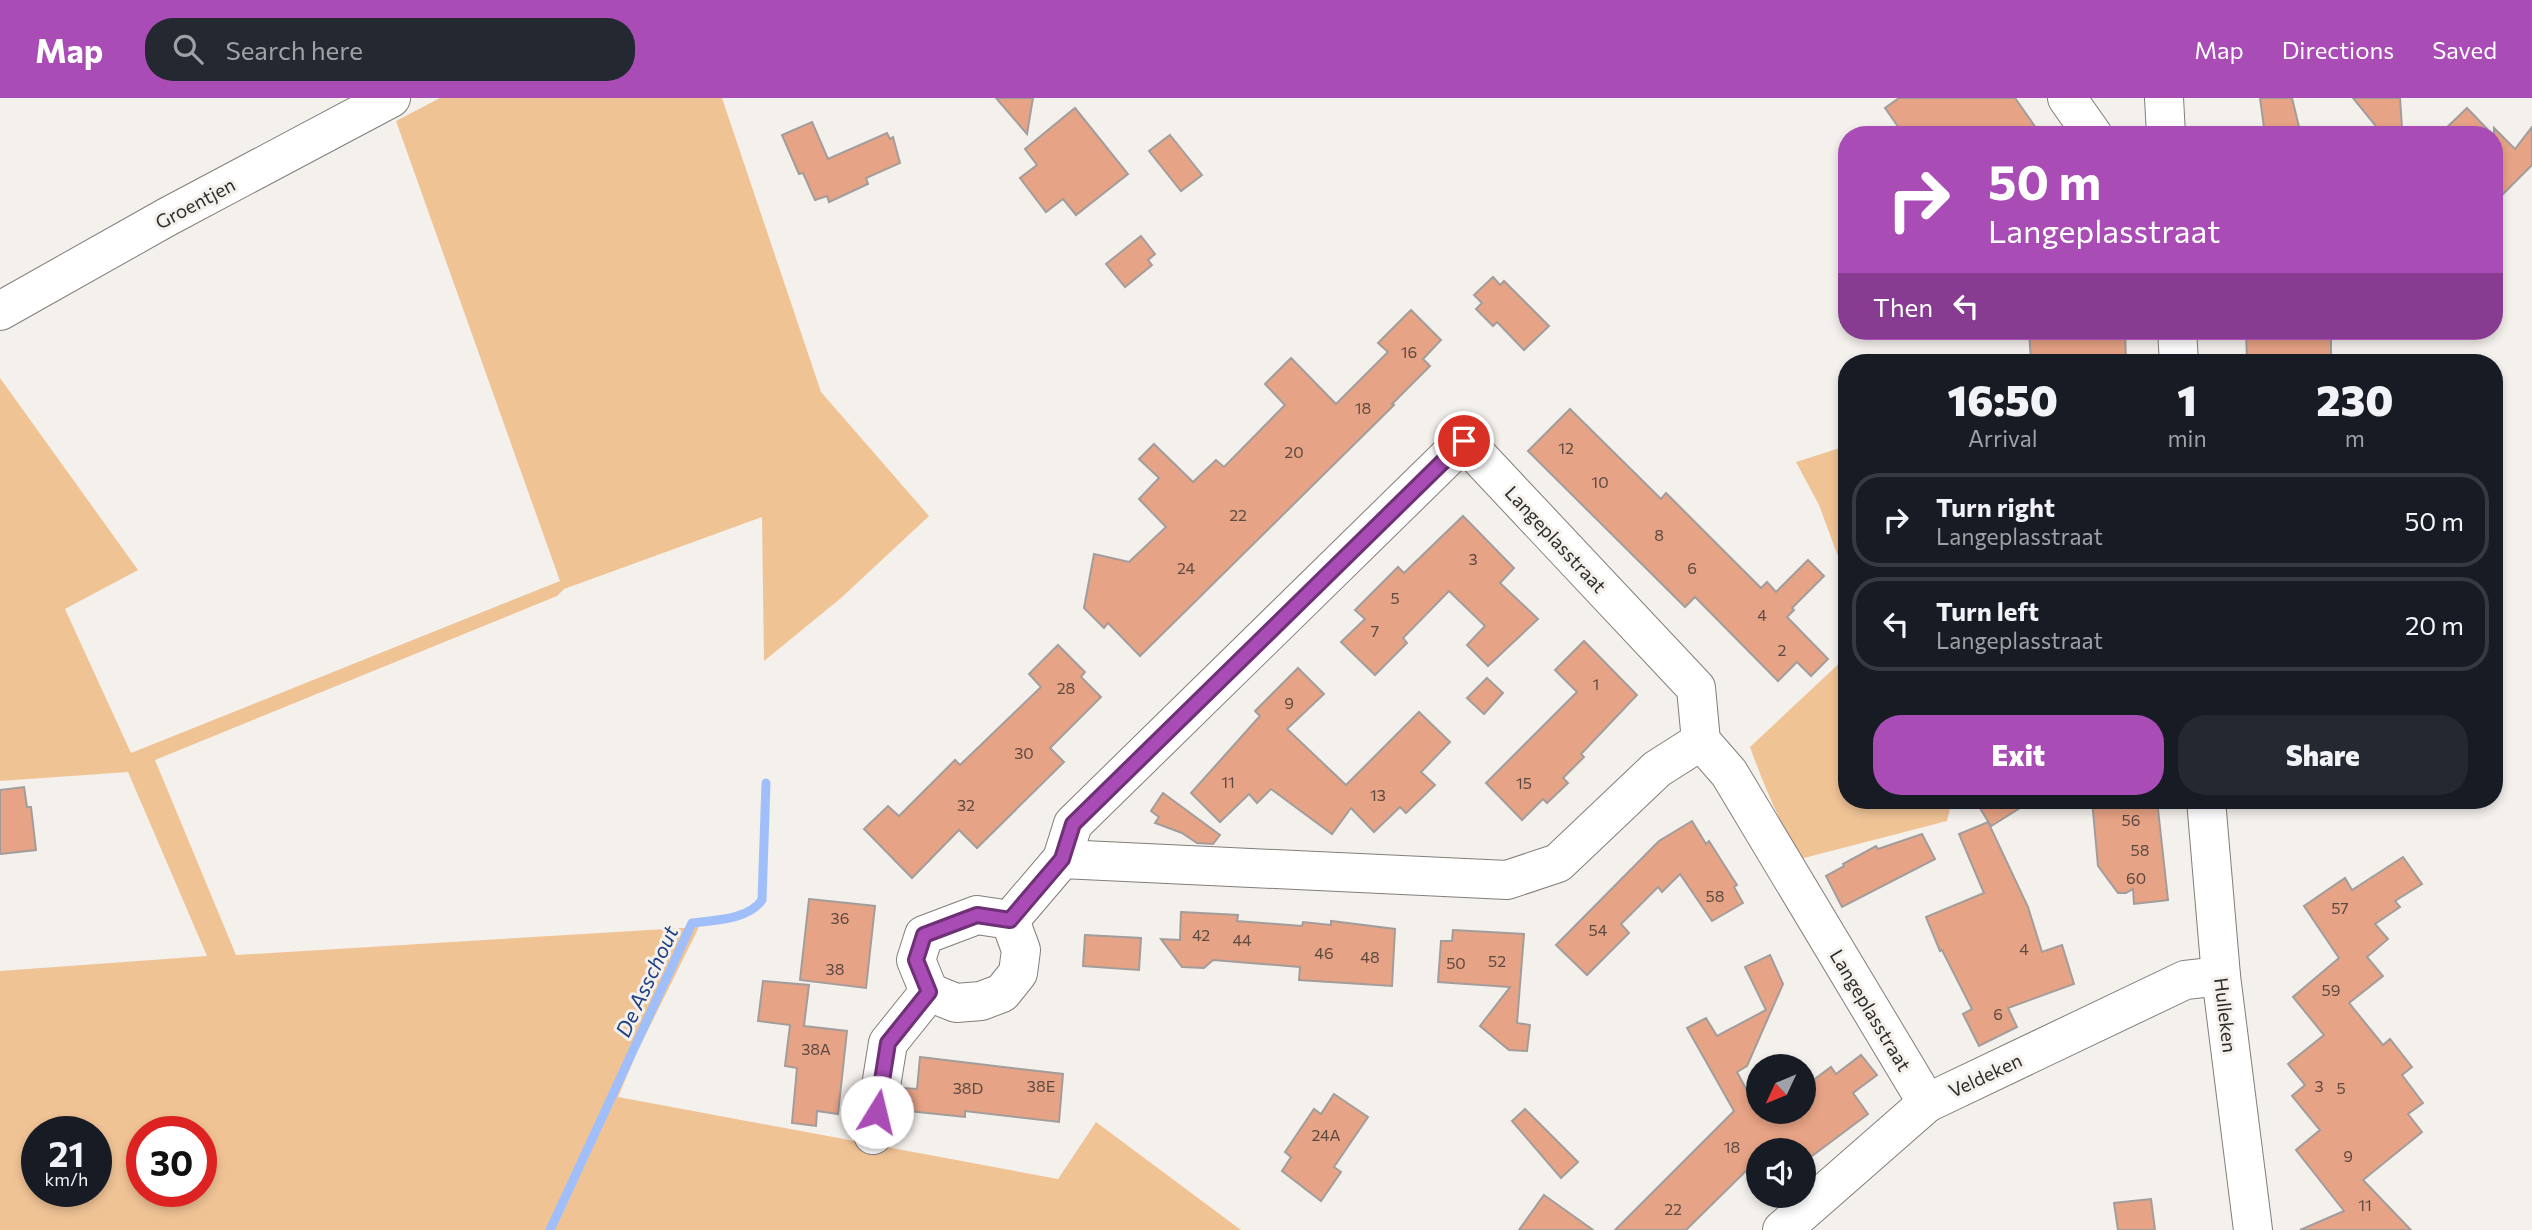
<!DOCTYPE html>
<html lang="en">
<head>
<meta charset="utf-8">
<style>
	:root { --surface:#171b24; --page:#242831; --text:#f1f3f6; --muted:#9ea1a6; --line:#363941; --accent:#a94cb6 }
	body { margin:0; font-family:Commissioner,sans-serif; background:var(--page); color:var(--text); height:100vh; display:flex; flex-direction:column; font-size:26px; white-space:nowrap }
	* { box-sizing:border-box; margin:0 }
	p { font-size:23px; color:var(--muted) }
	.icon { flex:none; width:38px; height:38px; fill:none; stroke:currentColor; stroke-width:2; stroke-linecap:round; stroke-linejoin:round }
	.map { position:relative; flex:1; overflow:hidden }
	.panel { position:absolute; left:1838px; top:256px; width:665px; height:455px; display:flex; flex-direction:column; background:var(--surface); border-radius:28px; box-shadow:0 4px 10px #0003 }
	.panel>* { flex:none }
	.top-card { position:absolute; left:1838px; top:28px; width:665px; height:214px; border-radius:28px; box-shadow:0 4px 10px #0003; background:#a94cb6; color:#fff; overflow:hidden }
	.needle { width:46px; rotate:226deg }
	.fabs { position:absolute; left:1746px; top:956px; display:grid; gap:14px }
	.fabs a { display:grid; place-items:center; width:70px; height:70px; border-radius:50%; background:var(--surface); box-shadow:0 4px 10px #0003; font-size:35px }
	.speed { position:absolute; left:21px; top:1018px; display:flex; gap:14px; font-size:35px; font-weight:700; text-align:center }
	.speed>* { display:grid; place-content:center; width:91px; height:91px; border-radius:50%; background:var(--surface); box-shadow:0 4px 10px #0003; line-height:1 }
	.speed small { font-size:18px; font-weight:400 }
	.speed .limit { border:10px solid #d22; background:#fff; color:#111 }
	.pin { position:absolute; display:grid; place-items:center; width:60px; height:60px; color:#fff; margin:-30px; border:4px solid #fff; border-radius:50%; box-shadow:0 2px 7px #0007 }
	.me { position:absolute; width:77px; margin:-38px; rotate:9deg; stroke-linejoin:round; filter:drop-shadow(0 0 5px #0008) }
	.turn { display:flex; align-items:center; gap:24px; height:147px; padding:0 35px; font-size:32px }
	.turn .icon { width:91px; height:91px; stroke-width:2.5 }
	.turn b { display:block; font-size:49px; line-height:60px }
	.then { display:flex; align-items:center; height:66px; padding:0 35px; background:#0003; gap:14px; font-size:26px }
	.eta { display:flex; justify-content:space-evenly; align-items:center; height:119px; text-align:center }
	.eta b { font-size:42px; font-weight:800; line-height:49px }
	.button { display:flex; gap:14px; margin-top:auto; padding:14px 35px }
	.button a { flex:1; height:80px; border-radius:28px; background:var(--accent); color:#fff; font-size:28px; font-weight:800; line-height:80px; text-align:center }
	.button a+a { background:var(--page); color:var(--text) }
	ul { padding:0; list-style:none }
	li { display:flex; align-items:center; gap:21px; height:94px; margin:0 14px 10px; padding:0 21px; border:4px solid var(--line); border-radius:28px }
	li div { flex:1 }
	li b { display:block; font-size:26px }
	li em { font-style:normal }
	header { display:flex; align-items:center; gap:42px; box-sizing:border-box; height:98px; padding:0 35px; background:var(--accent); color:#fff }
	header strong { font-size:33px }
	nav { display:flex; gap:38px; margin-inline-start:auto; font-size:24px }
	.search { width:490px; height:63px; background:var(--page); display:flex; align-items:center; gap:18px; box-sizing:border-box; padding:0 24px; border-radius:28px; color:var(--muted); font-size:26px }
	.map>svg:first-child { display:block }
</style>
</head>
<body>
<header>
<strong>Map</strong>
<div class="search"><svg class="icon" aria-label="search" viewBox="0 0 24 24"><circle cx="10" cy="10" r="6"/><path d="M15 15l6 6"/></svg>Search here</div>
<nav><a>Map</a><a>Directions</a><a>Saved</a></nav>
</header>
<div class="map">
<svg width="2532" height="1132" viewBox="0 0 2532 1132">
	<rect width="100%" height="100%" fill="#f4f0ec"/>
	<g fill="#f0c395" fill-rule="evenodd">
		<path d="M440 0H722L821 294 929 418 841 500 764 563 762 419 564 491 557 498 155 662 236 857 699 829 637 954 618 999 1058 1081 1096 1024 1241 1132H0V873L207 858 128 674 0 683V280L138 472 65 511 131 655 560 483 396 23ZM37 1034H96V1094H37ZM142 1034H201V1094H142Z"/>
		<path d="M1846 348V480L1819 407 1796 364Z"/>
		<path d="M1846 559V702H1952L1947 723 1800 761C1780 725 1764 688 1750 649Z"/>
	</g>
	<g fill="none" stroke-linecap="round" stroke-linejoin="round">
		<path stroke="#a0bffa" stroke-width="9" d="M550 1132 692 825C714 822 748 822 762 802L766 685"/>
	</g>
	<g fill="#e7a385" stroke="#a29d9b" stroke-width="2">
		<path d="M996 0H1033L1027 36Z"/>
		<path d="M1899 0H2015L2041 37H1904L1885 10Z"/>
		<path d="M2260 0H2292L2301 37H2265Z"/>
		<path d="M2353 0H2400L2402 30 2379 32Z"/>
		<path d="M1075 10 1128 76 1076 117 1063 101 1046 114 1020 80 1037 67 1025 51Z"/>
		<path d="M2467 10 2493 37H2439Z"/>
		<path d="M812 24 828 61 887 35 890 41 893 39 900 65 866 80 868 86 829 104 827 98 815 102 803 75 799 76 782 37Z"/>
		<path d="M2532 29V67L2494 105V30L2515 51Z"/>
		<path d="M1170 37 1202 77 1181 93 1149 53Z"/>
		<path d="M1141 138 1155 156 1148 162 1152 167 1125 189 1106 166Z"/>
		<path d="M1493 179 1500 187 1504 183 1549 228 1524 252 1497 224 1493 228 1476 211 1482 205 1474 197Z"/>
		<path d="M1411 212 1441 242 1423 261 1430 268 1392 306 1394 307 1140 558 1108 525 1104 530 1084 510 1094 456 1129 464 1166 429 1139 401 1159 380 1139 361 1154 346 1193 384 1216 362 1224 369 1285 307 1265 286 1291 260 1336 306 1388 254 1378 245Z"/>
		<path d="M2029 233H2125L2126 264 2031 263Z"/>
		<path d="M2246 233H2331V264H2247Z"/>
		<path d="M1570 311 1661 401 1666 395 1761 490 1767 484 1776 494 1808 462 1824 478 1792 510 1794 512 1787 519 1828 561 1811 578 1797 564 1778 583 1695 499 1685 509 1528 353Z"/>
		<path d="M1463 418 1514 470 1500 485 1538 521 1488 568 1467 547 1485 528 1449 493 1403 540 1407 545 1375 577 1341 544 1365 521 1355 512 1398 469 1404 475Z"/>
		<path d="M1584 543 1637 597 1581 656 1584 659 1563 680 1568 685 1547 705 1543 701 1522 722 1486 685 1577 594 1555 572Z"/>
		<path d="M1058 547 1085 574 1081 579 1101 599 1050 650 1064 664 977 750 959 732 912 780 864 731 888 708 899 718 955 662 960 667 1041 589 1029 576Z"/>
		<path d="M1298 570 1324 596 1287 631 1346 687 1419 614 1450 644 1421 674 1435 687 1406 715 1400 709 1374 734 1351 710 1332 736 1271 691 1257 705 1249 696 1220 724 1191 695 1260 618 1255 613Z"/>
		<path d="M1487 580 1503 595 1484 616 1467 600Z"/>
		<path d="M24 689 27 709H31L36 752 0 756V692Z"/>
		<path d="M1163 695 1220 737 1213 746 1197 745 1182 735 1155 725 1159 719 1151 713Z"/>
		<path d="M1975 702H2033L1991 728Z"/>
		<path d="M2092 702H2157L2168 802 2134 806 2133 791 2126 795H2118L2098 768Z"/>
		<path d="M1692 723 1706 746 1709 743 1721 762 1737 787 1734 789 1743 805 1712 823 1680 776 1662 794 1658 789 1621 826 1629 835 1587 877 1556 847 1659 743Z"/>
		<path d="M1988 724 2028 809 2042 854 2062 847 2074 886 2008 910 2017 929 1979 948 1963 916 1972 911 1942 852 1940 853 1926 819 1984 795 1959 736Z"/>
		<path d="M1922 736 1935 761 1842 809 1826 778 1844 768 1843 766 1876 748 1878 751Z"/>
		<path d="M2403 759 2422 786 2395 803 2400 809 2375 826 2388 841 2367 859 2383 878 2349 905 2383 947 2390 941 2412 969 2402 977 2423 1005 2408 1016 2422 1034 2363 1082 2411 1132H2300L2344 1113 2296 1052 2320 1032 2292 998 2305 987 2288 966 2324 937 2293 899 2339 860 2304 808 2345 780 2352 792Z"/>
		<path d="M809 801 875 808 866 890 800 882Z"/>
		<path d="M1181 814 1238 817 1237 823 1302 828 1303 824 1331 827V823L1395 831 1392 888 1299 882 1300 869 1213 862 1204 870 1182 869 1161 841 1180 842Z"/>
		<path d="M1453 832 1524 836 1517 925 1530 927 1527 953 1509 952 1480 928 1510 889 1438 884 1441 843H1452Z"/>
		<path d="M1085 837 1141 840 1139 872 1083 868Z"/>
		<path d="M1770 857 1783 886 1747 968 1737 974 1758 1013H1804V989L1831 969 1836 976 1861 957 1877 977 1853 995 1868 1016 1804 1064V1052H1759V1060L1686 1132H1615L1734 1013 1687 930 1706 920 1717 938 1766 912 1745 869Z"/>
		<path d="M763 883 809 887 804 928 847 933 838 1016 817 1013 816 1028 792 1025 797 970 785 968 790 927 758 923Z"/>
		<path d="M920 959 1063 976 1059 1024 965 1013V1019L899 1012 903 990 917 991Z"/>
		<path d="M1334 996 1368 1019 1334 1069 1341 1074 1321 1103 1282 1073 1291 1059 1285 1054 1314 1011 1321 1016Z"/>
		<path d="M1525 1011 1578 1064 1561 1080 1512 1023Z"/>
		<path d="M1544 1097 1593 1132H1519Z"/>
		<path d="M2151 1101 2155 1132H2118L2114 1105Z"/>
	</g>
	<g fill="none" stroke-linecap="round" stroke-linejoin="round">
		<g stroke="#827e7b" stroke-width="40">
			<g id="minor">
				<path d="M2067 0 2093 37"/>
				<path d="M0 213 167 119 391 0"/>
				<path d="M1062 761 1507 782 1558 765 1657 671 1701 643"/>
				<path d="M929 894 956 905 981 903 1002 895 1018 875 1021 852 1010 822"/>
				<path d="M873 1037 888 945 929 894 916 862 924 837 977 817 1010 822 1062 761 1073 726 1464 343 1696 590 1701 643 1729 675 1927 1005"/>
				<path d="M1782 1132 1927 1005 2185 882 2221 878"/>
			</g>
		</g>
		<g stroke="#827e7b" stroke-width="40">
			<g id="major">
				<path d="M2164 0 2166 37"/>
				<path d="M2177 233 2179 264"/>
				<path d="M2206 702 2221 878 2253 1132"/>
			</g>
		</g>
		<use href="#minor" stroke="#fff" stroke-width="38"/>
		<use href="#major" stroke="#fff" stroke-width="38"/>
	</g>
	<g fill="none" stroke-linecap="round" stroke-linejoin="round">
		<g stroke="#6e3176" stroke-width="18">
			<path id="route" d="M877 1014 888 945 929 894 916 862 924 837 977 817 1010 822 1062 761 1073 726 1464 343"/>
		</g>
		<use href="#route" stroke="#a94cb6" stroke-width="12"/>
	</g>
	<g text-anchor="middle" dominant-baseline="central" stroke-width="6" stroke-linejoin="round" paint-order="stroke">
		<g font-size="16" fill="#5c4a42">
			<text x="1409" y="253">16</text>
			<text x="1363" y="309">18</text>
			<text x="1566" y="349">12</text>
			<text x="1294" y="353">20</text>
			<text x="1600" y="383">10</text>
			<text x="1238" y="416">22</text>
			<text x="1659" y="436">8</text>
			<text x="1473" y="460">3</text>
			<text x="1186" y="469">24</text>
			<text x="1692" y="469">6</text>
			<text x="1395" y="499">5</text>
			<text x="1762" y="516">4</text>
			<text x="1375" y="532">7</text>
			<text x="1782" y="551">2</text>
			<text x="1596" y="585">1</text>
			<text x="1066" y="589">28</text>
			<text x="1289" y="604">9</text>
			<text x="1024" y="654">30</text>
			<text x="1228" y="683">11</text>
			<text x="1524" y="684">15</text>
			<text x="1378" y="696">13</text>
			<text x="966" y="706">32</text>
			<text x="2131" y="721">56</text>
			<text x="2140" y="751">58</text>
			<text x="2136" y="779">60</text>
			<text x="1715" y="797">58</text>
			<text x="2340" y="809">57</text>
			<text x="840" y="819">36</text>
			<text x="1598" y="831">54</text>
			<text x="1201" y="836">42</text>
			<text x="1242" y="841">44</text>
			<text x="2024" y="850">4</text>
			<text x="1324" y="854">46</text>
			<text x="1370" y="858">48</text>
			<text x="1497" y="862">52</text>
			<text x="1456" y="864">50</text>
			<text x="835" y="870">38</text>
			<text x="2331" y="891">59</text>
			<text x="1998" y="915">6</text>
			<text x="816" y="950">38A</text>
			<text x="1041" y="987">38E</text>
			<text x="2319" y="987">3</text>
			<text x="968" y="989">38D</text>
			<text x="2341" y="989">5</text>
			<text x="1326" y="1036">24A</text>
			<text x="1732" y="1048">18</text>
			<text x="2348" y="1057">9</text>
			<text x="2365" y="1106">11</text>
			<text x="1673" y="1110">22</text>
		</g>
		<g font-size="19" fill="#2e2d2b" stroke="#f4f0ec">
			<text transform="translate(195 105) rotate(-28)">Groentjen</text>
			<text transform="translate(1556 441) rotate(47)">Langeplasstraat</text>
			<text transform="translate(1871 912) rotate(59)">Langeplasstraat</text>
			<text transform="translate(2226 917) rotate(83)">Hulleken</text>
			<text transform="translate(1985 977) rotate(-25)">Veldeken</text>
		</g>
		<g font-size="21" font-style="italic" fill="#204085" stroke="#f4f0ec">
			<text transform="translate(646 883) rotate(-65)">De Asschout</text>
		</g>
	</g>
</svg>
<div class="fabs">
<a><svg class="needle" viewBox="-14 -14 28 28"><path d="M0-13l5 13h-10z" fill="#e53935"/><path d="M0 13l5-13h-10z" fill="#9ea1a6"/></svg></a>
<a><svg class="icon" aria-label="sound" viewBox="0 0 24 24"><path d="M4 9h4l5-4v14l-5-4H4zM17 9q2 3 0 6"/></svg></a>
</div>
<div class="speed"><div>21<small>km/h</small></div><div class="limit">30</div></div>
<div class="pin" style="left:1464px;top:343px;background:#d93025"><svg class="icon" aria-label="arrive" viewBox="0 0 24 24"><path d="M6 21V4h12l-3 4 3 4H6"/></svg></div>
<svg class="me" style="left:877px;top:1014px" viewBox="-20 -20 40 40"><circle r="19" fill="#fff"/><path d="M0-13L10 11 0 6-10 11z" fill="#a94cb6"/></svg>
<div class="top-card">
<div class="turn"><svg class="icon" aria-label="right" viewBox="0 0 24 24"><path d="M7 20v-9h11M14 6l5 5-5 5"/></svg><div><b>50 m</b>Langeplasstraat</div></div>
<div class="then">Then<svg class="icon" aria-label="left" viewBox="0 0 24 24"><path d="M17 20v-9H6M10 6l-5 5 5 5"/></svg></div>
</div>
<section class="panel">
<div class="eta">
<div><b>16:50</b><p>Arrival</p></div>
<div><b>1</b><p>min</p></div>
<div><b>230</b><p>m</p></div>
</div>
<ul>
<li><svg class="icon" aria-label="right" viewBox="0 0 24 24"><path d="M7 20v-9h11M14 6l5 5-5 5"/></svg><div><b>Turn right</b><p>Langeplasstraat</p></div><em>50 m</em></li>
<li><svg class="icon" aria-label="left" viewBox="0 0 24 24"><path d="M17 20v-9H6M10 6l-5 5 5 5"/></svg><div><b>Turn left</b><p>Langeplasstraat</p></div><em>20 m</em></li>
</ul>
<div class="button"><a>Exit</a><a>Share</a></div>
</section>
</div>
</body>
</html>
